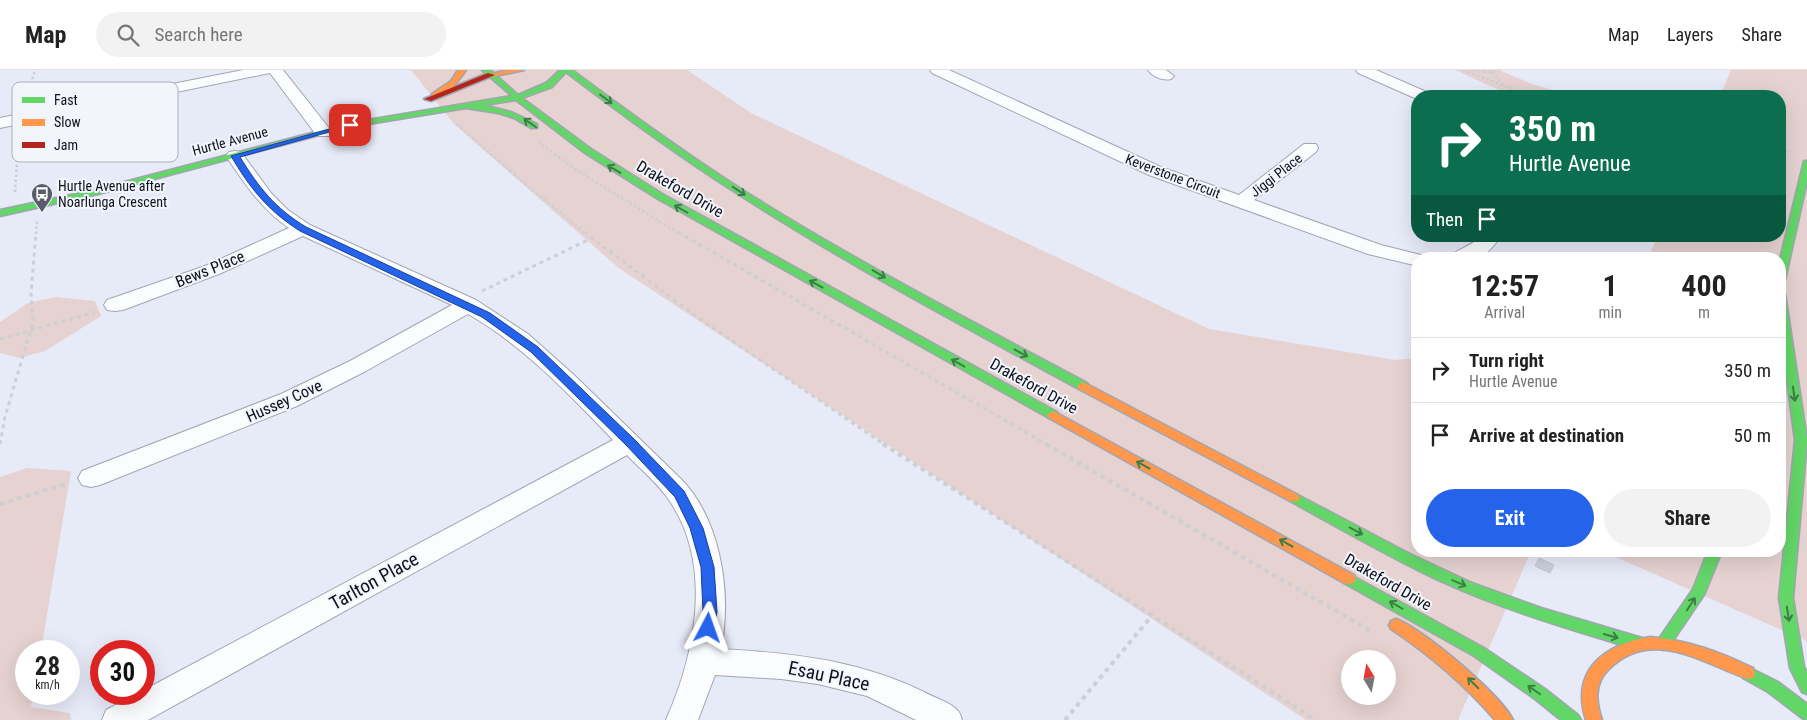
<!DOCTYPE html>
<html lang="en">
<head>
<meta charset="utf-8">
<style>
	:root { --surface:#fff; --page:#f2f2f2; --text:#222; --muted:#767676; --line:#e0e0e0; --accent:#2563eb }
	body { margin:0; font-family:"Roboto Condensed",sans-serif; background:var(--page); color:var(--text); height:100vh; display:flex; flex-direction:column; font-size:19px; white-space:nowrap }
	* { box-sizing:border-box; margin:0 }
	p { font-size:16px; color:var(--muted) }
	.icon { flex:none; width:28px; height:28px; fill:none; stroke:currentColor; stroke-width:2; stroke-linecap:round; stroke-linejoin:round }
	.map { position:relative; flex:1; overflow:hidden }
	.side { position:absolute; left:1411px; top:182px; width:375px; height:305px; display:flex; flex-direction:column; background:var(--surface); border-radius:20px; box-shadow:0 5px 20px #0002 }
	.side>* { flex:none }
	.guide { position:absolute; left:1411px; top:20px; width:375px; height:152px; border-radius:20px; box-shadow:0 5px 20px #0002; background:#0b6e4f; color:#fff; overflow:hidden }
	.needle { width:32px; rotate:350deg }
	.fabs { position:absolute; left:1341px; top:580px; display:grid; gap:10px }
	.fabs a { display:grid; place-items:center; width:55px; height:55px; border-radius:50%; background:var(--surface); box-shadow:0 5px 20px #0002; font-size:25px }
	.speed { position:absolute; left:15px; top:570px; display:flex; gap:10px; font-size:25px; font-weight:700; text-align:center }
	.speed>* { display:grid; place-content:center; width:65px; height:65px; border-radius:50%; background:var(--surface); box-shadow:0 5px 20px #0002; line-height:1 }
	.speed small { font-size:12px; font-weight:400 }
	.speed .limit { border:8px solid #d22; background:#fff; color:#111 }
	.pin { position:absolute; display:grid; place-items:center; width:42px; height:42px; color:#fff; margin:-21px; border-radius:10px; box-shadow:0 2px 8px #0006 }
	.me { position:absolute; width:55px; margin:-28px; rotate:4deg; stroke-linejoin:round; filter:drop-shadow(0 0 4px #0008) }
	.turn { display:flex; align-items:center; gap:18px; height:105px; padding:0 15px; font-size:22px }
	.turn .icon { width:65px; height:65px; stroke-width:2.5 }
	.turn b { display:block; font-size:35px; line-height:42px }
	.then { display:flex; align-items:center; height:48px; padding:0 15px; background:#0003; gap:10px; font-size:19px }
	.eta { display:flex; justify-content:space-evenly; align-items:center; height:85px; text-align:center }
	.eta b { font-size:30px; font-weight:700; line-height:35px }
	.button { display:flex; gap:10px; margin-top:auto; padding:10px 15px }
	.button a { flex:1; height:58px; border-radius:30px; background:var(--accent); color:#fff; font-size:20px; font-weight:700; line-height:58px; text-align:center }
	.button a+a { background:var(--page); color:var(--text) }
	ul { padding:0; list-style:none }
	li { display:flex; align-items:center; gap:15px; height:65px; padding:0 15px; border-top:1px solid var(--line) }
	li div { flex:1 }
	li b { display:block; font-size:19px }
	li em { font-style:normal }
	header { display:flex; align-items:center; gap:30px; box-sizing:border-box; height:70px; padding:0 25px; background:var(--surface); border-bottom:1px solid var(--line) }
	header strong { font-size:24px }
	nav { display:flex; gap:28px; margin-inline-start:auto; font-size:18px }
	.search { width:350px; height:45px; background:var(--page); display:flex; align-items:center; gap:12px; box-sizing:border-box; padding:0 18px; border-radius:28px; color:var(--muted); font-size:19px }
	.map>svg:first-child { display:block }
</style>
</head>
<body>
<header>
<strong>Map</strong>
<div class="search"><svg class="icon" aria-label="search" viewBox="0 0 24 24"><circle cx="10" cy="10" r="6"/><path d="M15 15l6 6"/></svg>Search here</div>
<nav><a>Map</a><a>Layers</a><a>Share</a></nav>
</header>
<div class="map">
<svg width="1807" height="650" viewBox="0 0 1807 650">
	<rect width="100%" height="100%" fill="#e7eaf7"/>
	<g fill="#e5d2d1" fill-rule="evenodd">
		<path d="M411 0H687L751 43 1209 259 1395 290 1417 288 1418 481H1531L1458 650H1306L620 199 454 54ZM1350 589H1388V626H1350Z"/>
		<path d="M1455 0H1499L1532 14 1574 26H1512Z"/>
		<path d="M1731 0H1807V571L1602 481H1780V189H1647L1658 166H1780V26H1720Z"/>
		<path d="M56 227 95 231 101 246 45 281 19 288 0 283V252L28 233Z"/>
		<path d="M27 398 71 401 41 581H26V624H33L31 637 70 643 71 650H0V407Z"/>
	</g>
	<path fill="#cdd1df" stroke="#c4c7d3" d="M1539 488 1554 495 1550 503 1535 496Z"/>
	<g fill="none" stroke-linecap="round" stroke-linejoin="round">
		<g stroke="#a2a5b1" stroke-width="2">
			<g id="street">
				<path d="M243 0H283L329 58 331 62 329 66H317L270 3 0 58V48Z"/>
				<path d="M930 0H949L1161 97 1239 125 1304 74H1316L1318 78 1316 82 1254 130 1381 175 1425 186 1427 189H1418V196L1368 184 1149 105 932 3Z"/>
				<path d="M1148 0H1166L1174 6 1171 9C1163 11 1153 7 1148 0Z"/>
				<path d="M1356 0H1376L1429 23 1431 26H1418L1417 29 1358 3Z"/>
				<path d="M235 81 241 82 271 123 288 140 310 155 476 230 528 264 573 304 681 409C721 450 732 523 721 579 795 583 864 591 930 625 938 629 951 633 957 640 960 642 961 647 962 650H916L867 626 818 614 781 609 715 605 698 650H666C695 585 713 497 671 433 660 415 641 400 627 385L148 650H102L106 640 136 624H144V620L613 370C569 324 524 276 468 244L366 301 297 336 100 415 91 417 82 415 78 408 82 401 281 324 350 291 452 235 303 166 219 204 123 240 115 241 107 240 104 235 107 230 205 196 289 158C262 140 244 113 226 86L229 82Z"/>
				<path d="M1481 166H1501C1483 192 1476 189 1447 189 1452 181 1471 177 1481 166Z"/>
			</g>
		</g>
		<g stroke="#a2a5b1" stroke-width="3">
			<g id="fast">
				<path d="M482 0H490L518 25 546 13 560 0H572C627 41 683 82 741 119 853 190 971 251 1087 313L1089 316 1083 320 1079 319C963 256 846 194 735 122 677 85 621 44 566 2L552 17 522 28 591 79 664 125 1057 342 1059 345 1057 348H1049L658 129 585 83 516 30 484 35 511 42 537 54V58H531L514 48 498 43 466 38 350 57 98 124 0 146V140L94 120 350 53 512 26Z"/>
				<path d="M1804 91H1807V111L1785 210 1780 213V189Z"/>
				<path d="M1780 221 1785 224 1807 370 1793 528 1804 597 1807 602V624L1802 622 1790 598 1779 528 1795 370 1780 260Z"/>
				<path d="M1294 423 1410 484 1472 513 1541 538 1642 568 1647 570 1649 574 1647 578C1636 582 1611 571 1599 568 1545 552 1490 534 1438 510 1387 486 1339 458 1290 431L1288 428 1290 425Z"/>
				<path d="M1708 481H1722L1704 525 1668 578 1663 580 1658 578 1656 574 1658 570 1693 519Z"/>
				<path d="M1349 504 1484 578 1545 619 1578 645 1581 650H1561L1535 629 1474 586 1344 513 1342 509 1344 505Z"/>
				<path d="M1748 597 1778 612 1807 634V650L1802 648 1768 622 1743 608 1741 603 1743 598Z"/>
			</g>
		</g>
		<g stroke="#a2a5b1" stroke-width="3">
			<g id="slow">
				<path d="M458 0H466C459 10 446 29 432 28V24L451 11Z"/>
				<path d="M508 0H524L491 7 487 5Z"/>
				<path d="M1083 312 1298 425 1300 428 1298 431H1290L1079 319 1077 316Z"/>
				<path d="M1053 341 1354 505 1356 509 1354 513 1349 514 1344 513 1049 348 1047 345Z"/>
				<path d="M1396 549C1422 558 1501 625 1513 650H1495C1465 615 1430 585 1391 559L1389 555 1391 551Z"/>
				<path d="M1650 567C1688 570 1720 582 1753 598L1755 603 1753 608 1748 609C1702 593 1651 556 1608 600 1594 614 1596 632 1602 650H1586C1570 600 1605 574 1650 567Z"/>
			</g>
		</g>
		<g stroke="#a2a5b1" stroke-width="3">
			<path id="jam" d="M488 3 495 5 431 31 424 29Z"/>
		</g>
		<g stroke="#cecfd2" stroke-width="2.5" stroke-dasharray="2.5 2.5" stroke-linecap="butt">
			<path d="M1463 0 1531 26"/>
			<path d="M1473 0 1489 2 1499 0"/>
			<path d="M1492 2 1503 15"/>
			<path d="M25 33 35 0"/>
			<path d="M457 54 515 105 586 164"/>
			<path d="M538 72 578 101 680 164"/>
			<path d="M1780 80 1792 82"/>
			<path d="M15 122 19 63"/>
			<path d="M36 164 37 151"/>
		</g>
		<g stroke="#cecfd2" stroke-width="3" stroke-dasharray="4 4" stroke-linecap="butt">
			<path d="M584 162 697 247 885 375"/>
			<path d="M678 162 1048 375"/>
			<path d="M482 221 590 169"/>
			<path d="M0 269 95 242"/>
			<path d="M0 374 5 347 33 252 31 224 36 162"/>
		</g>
		<g stroke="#cecfd2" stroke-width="4" stroke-dasharray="4.5 4.5" stroke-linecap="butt">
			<path d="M883 374 1316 650"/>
			<path d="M1046 374 1371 561"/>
			<path d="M0 434 69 413"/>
			<path d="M1065 650 1151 547"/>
		</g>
		<use href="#street" fill="#fbfcfe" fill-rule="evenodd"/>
		<use href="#fast" fill="#63d668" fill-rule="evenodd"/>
		<use href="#slow" fill="#ff974d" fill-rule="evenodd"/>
		<use href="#jam" fill="#b3261e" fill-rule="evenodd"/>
	</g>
	<defs><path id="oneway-shaft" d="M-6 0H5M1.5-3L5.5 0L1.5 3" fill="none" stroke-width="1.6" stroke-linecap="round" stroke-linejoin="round" transform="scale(1.25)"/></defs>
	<g stroke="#3d7d46">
		<use href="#oneway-shaft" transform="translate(606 29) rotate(37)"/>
		<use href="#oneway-shaft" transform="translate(530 53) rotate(-145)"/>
		<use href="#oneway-shaft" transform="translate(614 99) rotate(-149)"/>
		<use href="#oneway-shaft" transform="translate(739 121) rotate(33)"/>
		<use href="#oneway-shaft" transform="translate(681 139) rotate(-150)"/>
		<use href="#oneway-shaft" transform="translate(879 204) rotate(31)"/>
		<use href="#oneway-shaft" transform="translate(816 214) rotate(-151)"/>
		<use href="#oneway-shaft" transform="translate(1021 283) rotate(28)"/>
		<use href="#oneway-shaft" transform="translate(958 293) rotate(-151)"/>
		<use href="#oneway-shaft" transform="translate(1794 324) rotate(82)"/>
		<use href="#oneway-shaft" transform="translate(1143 395) rotate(-151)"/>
		<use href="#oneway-shaft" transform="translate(1356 461) rotate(28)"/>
		<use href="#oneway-shaft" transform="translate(1286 473) rotate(-151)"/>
		<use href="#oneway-shaft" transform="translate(1459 513) rotate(23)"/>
		<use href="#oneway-shaft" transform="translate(1691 534) rotate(-57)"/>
		<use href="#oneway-shaft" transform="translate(1396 535) rotate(-150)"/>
		<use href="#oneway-shaft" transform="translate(1788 544) rotate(81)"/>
		<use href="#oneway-shaft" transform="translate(1611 566) rotate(16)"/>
		<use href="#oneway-shaft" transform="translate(1473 613) rotate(-135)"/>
		<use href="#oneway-shaft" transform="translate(1534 620) rotate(-145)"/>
	</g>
	<path fill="#2563eb" stroke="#184099" d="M348 54 354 55 240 87C259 118 275 138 306 157L490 243 538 277 634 369 684 421 703 458 714 497 717 542 713 563 708 564 703 563 701 558 703 542 701 497 690 458 675 427 626 375 531 282 482 247 300 161C267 140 250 118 231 86Z"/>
	<defs>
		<g id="bus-pin" transform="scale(1.125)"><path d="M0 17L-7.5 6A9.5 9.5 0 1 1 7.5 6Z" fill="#5a5d69" stroke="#f3f5fc"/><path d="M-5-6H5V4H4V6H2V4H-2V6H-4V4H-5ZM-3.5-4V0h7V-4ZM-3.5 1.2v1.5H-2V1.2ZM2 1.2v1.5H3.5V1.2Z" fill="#fff"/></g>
	</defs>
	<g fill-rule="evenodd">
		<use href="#bus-pin" x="42" y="124"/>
	</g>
	<g text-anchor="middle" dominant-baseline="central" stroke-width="4" stroke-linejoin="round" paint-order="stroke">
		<g font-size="14" fill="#0e111c" stroke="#f3f5fc">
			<text transform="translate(230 71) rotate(-15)">Hurtle Avenue</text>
			<text transform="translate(1276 105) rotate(-38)">Jiggi Place</text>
			<text transform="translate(1173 106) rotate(21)">Keverstone Circuit</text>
		</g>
		<g font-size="14" fill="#0e111c" stroke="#f3f5fc" text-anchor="start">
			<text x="58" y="116">Hurtle Avenue after<tspan x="58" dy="16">Noarlunga Crescent</tspan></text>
		</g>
		<g font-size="16" fill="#0e111c" stroke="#f3f5fc">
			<text transform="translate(680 119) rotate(30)">Drakeford Drive</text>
			<text transform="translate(210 199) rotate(-22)">Bews Place</text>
			<text transform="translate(1034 316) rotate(29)">Drakeford Drive</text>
			<text transform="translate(284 331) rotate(-24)">Hussey Cove</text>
			<text transform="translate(1388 512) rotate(30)">Drakeford Drive</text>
		</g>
		<g font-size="19" fill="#0e111c" stroke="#f3f5fc">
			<text transform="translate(374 511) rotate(-29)">Tarlton Place</text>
			<text transform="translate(829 606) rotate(12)">Esau Place</text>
		</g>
	</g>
	<rect x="12" y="12" width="166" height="80" rx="8" fill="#f3f5fc" stroke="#aeb1b9" stroke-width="1"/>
	<rect x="22" y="27" width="23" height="6" fill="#63d668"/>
	<rect x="22" y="49" width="23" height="7" fill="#ff974d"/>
	<rect x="22" y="72" width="23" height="6" fill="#b3261e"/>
	<g font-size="14" fill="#0e111c">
		<text x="54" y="35">Fast</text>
		<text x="54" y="57">Slow</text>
		<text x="54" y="80">Jam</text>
	</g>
</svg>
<div class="fabs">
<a><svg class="needle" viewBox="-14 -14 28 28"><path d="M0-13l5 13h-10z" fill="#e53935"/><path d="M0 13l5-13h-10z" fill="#767676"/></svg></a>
</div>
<div class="speed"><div>28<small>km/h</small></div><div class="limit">30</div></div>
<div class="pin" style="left:350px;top:55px;background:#d93025"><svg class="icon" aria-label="arrive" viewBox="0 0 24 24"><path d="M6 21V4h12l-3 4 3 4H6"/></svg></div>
<svg class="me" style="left:708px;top:558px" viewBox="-20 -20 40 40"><path d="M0-17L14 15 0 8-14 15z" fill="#2563eb" stroke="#fff" stroke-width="4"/></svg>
<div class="guide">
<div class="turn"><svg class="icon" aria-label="right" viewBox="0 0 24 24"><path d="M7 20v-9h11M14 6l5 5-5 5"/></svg><div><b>350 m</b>Hurtle Avenue</div></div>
<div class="then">Then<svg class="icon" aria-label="arrive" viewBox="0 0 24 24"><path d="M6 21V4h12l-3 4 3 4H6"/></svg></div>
</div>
<section class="side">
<div class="eta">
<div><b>12:57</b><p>Arrival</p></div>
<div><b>1</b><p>min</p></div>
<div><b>400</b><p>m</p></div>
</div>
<ul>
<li><svg class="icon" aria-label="right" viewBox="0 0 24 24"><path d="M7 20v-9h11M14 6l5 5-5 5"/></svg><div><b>Turn right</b><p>Hurtle Avenue</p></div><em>350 m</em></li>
<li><svg class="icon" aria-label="arrive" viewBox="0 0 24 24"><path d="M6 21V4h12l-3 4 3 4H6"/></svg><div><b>Arrive at destination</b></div><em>50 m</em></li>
</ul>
<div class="button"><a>Exit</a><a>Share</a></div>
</section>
</div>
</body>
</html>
